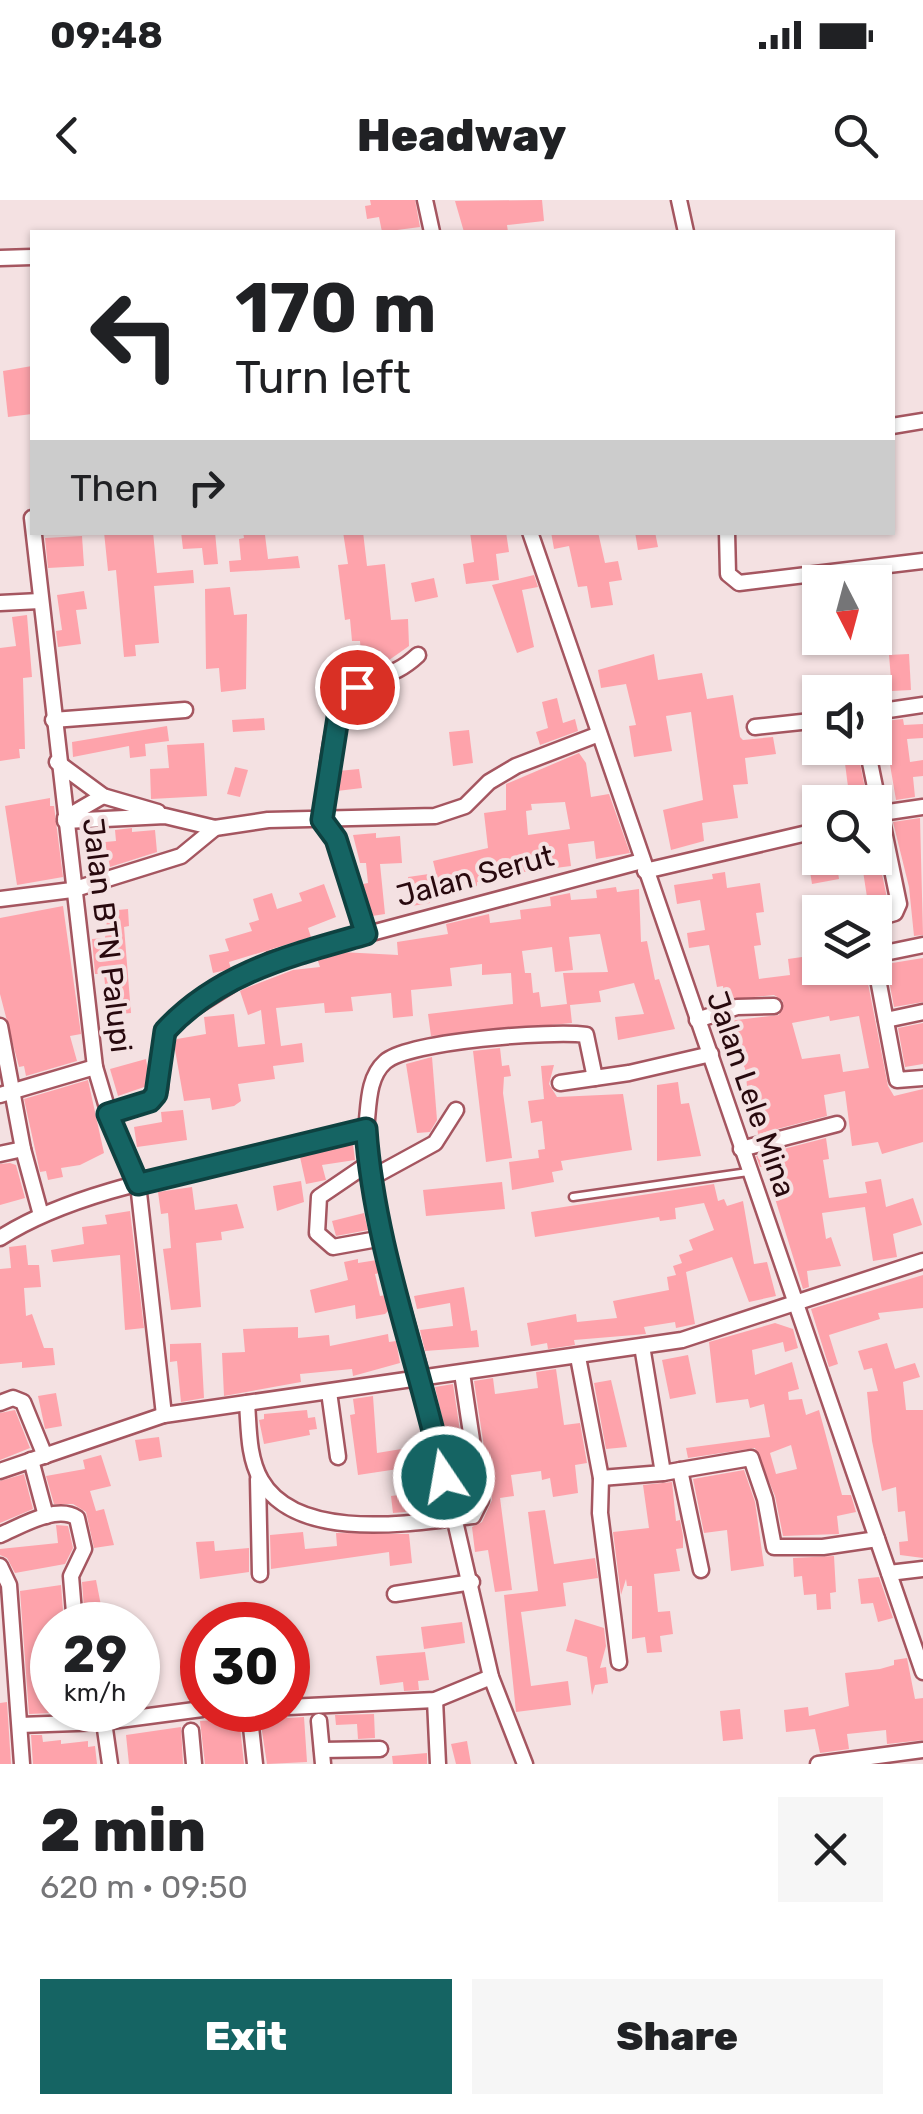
<!DOCTYPE html>
<html lang="en">
<head>
<meta charset="utf-8">
<style>
	:root { --surface:#fff; --page:#f6f6f6; --text:#202124; --muted:#757577; --accent:#156463 }
	body { margin:0; font-family:Rubik,sans-serif; background:var(--page); color:var(--text); height:100vh; display:flex; flex-direction:column; font-size:38px; white-space:nowrap }
	* { box-sizing:border-box; margin:0 }
	p { font-size:32px; color:var(--muted) }
	.icon { flex:none; width:55px; height:55px; fill:none; stroke:currentColor; stroke-width:2; stroke-linecap:round; stroke-linejoin:round }
	.map { position:relative; height:1564px; overflow:hidden }
	.sheet { display:flex; flex-direction:column; background:var(--surface); flex:1 }
	.sheet>* { flex:none }
	.top-card { position:absolute; left:30px; top:30px; width:865px; height:305px; border-radius:0px; box-shadow:0 2px 8px #0004; background:#fff; color:var(--text); overflow:hidden }
	.needle { width:65px; rotate:174deg }
	.buttons { position:absolute; left:802px; top:365px; display:grid; gap:20px }
	.buttons a { display:grid; place-items:center; width:90px; height:90px; border-radius:0px; background:var(--surface); box-shadow:0 2px 8px #0004; font-size:50px }
	.speed { position:absolute; left:30px; top:1402px; display:flex; gap:20px; font-size:50px; font-weight:700; text-align:center }
	.speed>* { display:grid; place-content:center; width:130px; height:130px; border-radius:50%; background:var(--surface); box-shadow:0 2px 8px #0004; line-height:1 }
	.speed small { font-size:25px; font-weight:400 }
	.speed .limit { border:15px solid #d22; background:#fff; color:#111 }
	.pin { position:absolute; display:grid; place-items:center; width:85px; height:85px; color:#fff; margin:-42px; border:5px solid #fff; border-radius:50%; box-shadow:0 2px 10px #0007 }
	.me { position:absolute; width:110px; margin:-55px; rotate:348deg; stroke-linejoin:round; filter:drop-shadow(0 0 8px #0008) }
	.turn { display:flex; align-items:center; gap:35px; height:210px; padding:0 40px; font-size:45px }
	.turn .icon { width:130px; height:130px; stroke-width:2.5 }
	.turn b { display:block; font-size:70px; line-height:85px }
	.then { display:flex; align-items:center; height:95px; padding:0 40px; background:#0003; gap:20px; font-size:38px }
	.round { display:grid; place-items:center; flex:none; width:105px; height:105px; border-radius:0px; background:var(--page) }
	.overview { display:flex; align-items:center; justify-content:space-between; height:170px; padding:0 40px }
	h1 { font-size:60px; font-weight:800; line-height:75px }
	.button { display:flex; gap:20px; margin-top:auto; padding:20px 40px }
	.button a { flex:1; height:115px; border-radius:0px; background:var(--accent); color:#fff; font-size:40px; font-weight:800; line-height:115px; text-align:center }
	.button a+a { background:var(--page); color:var(--text) }
	.status { display:flex; justify-content:space-between; align-items:center; height:70px; padding:0 50px; background:var(--surface); direction:ltr }
	.status svg { height:28px; fill:currentColor }
	header { display:flex; justify-content:space-between; align-items:center; height:130px; padding:0 40px; background:var(--surface); font-size:45px; font-weight:800 }
	.map>svg:first-child { display:block }
</style>
</head>
<body>
<div class="status"><b>09:48</b><svg viewBox="0 0 49 12"><path d="M0 12V9h3v3zM5 12V6h3v6zM10 12V3h3v9zM15 12V0h3v12zM26 1h20v11H26zM47 4h2v5h-2z"/></svg></div>
<header><svg class="icon" aria-label="back" viewBox="0 0 24 24"><path d="M15 5l-7 7 7 7"/></svg>Headway<svg class="icon" aria-label="search" viewBox="0 0 24 24"><circle cx="10" cy="10" r="6"/><path d="M15 15l6 6"/></svg></header>
<div class="map">
<svg width="923" height="1564" viewBox="0 0 923 1564">
	<rect width="100%" height="100%" fill="#f4e1e2"/>
	<g fill="#fea3ab" fill-rule="evenodd">
		<path d="M370 0H415L420 27 382 32 379 17 367 19 365 6 371 5Z"/>
		<path d="M542 0 544 21 507 25 508 32H464L455 1Z"/>
		<path d="M32 166V214L8 217 3 171Z"/>
		<path d="M104 332H153L157 373 193 370 194 383 154 386 159 443 135 445 136 456 124 457 116 370 108 371Z"/>
		<path d="M181 332H215L218 364 204 365 202 348 183 349Z"/>
		<path d="M243 332 265 335 268 359 298 356 300 368 230 372 229 361 241 360 239 339 244 338Z"/>
		<path d="M343 332H363L367 366 385 364 391 420 408 419 409 446 382 465 381 451 361 453 360 441H352L350 419 345 420 338 365 348 364Z"/>
		<path d="M470 332H506L509 352 496 354 499 380 466 384 463 364 474 362Z"/>
		<path d="M551 332H598L605 363 618 361 622 380 609 382 613 405 591 408 587 386 578 387 569 346 554 349Z"/>
		<path d="M635 332H655L658 347 638 350Z"/>
		<path d="M82 336 84 366 48 368 45 338Z"/>
		<path d="M534 375 538 387 522 390 534 447 517 453 492 385Z"/>
		<path d="M434 378 438 397 415 402 411 383Z"/>
		<path d="M230 387 234 415 247 414 246 489 221 492 219 468 206 469 205 389Z"/>
		<path d="M84 391 87 409 76 410 81 444 58 447 56 431 62 430 57 395Z"/>
		<path d="M27 415 32 477 23 478 25 549H19L20 558 0 561V448L16 446 12 417Z"/>
		<path d="M654 454 658 480 702 473 707 499 733 495 740 537 743 540 773 537 776 554 745 558 748 584 733 585 738 618 702 623 704 641 671 650 663 610 703 600 691 512 666 516 672 551 634 557 629 526 636 525 626 484 601 488 598 470Z"/>
		<path d="M909 454 911 490 892 491 889 455Z"/>
		<path d="M375 497V514L349 516 361 498Z"/>
		<path d="M557 498 563 523 575 519 578 531 540 545 536 532 548 528 542 502Z"/>
		<path d="M264 518 265 530 233 532 232 520Z"/>
		<path d="M903 519 904 525 923 524V538L907 539 910 562 923 560V576L913 577 915 597 896 600 886 541 880 542 875 522Z"/>
		<path d="M167 526 169 541 145 544 146 556 130 558 129 546 73 557 72 542Z"/>
		<path d="M469 530 473 563 453 566 449 532Z"/>
		<path d="M204 543 207 596 151 599 150 569 169 568 167 545Z"/>
		<path d="M843 548H857L867 599 850 602Z"/>
		<path d="M579 553 586 563 591 597 609 594 630 653 596 659 594 641 568 644 571 666 507 674 477 682V686L459 688V680L428 685 430 703 412 706 408 677 436 673 433 661 488 648 484 613 506 610V584ZM565 602 570 629 528 635 526 611 532 610 531 604Z"/>
		<path d="M235 567 248 570 240 597 227 594Z"/>
		<path d="M359 569 362 588 337 591 338 571Z"/>
		<path d="M50 598V606H54L63 677 17 685 5 606Z"/>
		<path d="M920 618 923 735 914 736 909 687 893 622Z"/>
		<path d="M132 628V632L155 630 157 652 110 667 105 642 116 641 115 630Z"/>
		<path d="M376 633V638L400 636 402 663 380 664 385 714 372 716 363 684 368 683 366 663H360L353 635Z"/>
		<path d="M875 640 888 703 869 710 861 658H875Z"/>
		<path d="M836 658 839 679 812 684 808 659Z"/>
		<path d="M725 672 727 688 760 683 764 712 756 713 761 745 754 746 759 779 790 775 788 759 809 756 813 784 848 778 847 768H865L888 886 894 896 923 889V942L882 954 878 942 852 946 845 891 824 895 827 916 758 934 752 885 747 886 745 868 732 849 728 821 779 815 783 801 774 795 725 800 723 786 717 787 709 745 689 748 687 733 705 730 700 700 677 704 674 685 713 679 712 674ZM829 816 830 821 859 816 869 868 843 872 840 854 802 859 792 823Z"/>
		<path d="M324 684 336 717 308 728 311 737 229 762 231 769 213 773 209 755 229 751 225 739 252 731 249 723 259 720 253 699 272 693 277 709 302 701 299 693Z"/>
		<path d="M616 687 617 692 639 689 641 742 647 741 655 780 659 779 675 829 618 840 615 817 644 814 634 783 599 791 601 802 570 805 572 823 431 836 428 814 513 804 511 773 482 775V764L450 768 452 786 411 790 413 816 393 818 391 793 351 797 353 811 325 813 324 803 276 808 281 846 302 843 304 862 273 866 275 879 238 884 241 901 234 906 212 910 210 898 184 901 174 844 177 839 206 834 204 817 234 814 238 847 265 844 261 810 248 815 240 791 246 788 293 770 320 767 317 758 341 752 398 755 397 742 448 734 446 724 489 714 490 723 521 719 520 710 551 706 550 697 570 693 571 700 597 698 596 690ZM600 734 608 772 563 773 567 804 541 807 539 792 533 793 531 773H525L522 751 552 747 555 772 573 770 569 737Z"/>
		<path d="M63 706 81 834 70 836 77 861 26 876 24 866 19 867 0 794V718Z"/>
		<path d="M128 709 129 726 124 727 131 813 108 815 104 774H95L92 739 105 738 108 711Z"/>
		<path d="M923 758V802L894 807 886 764Z"/>
		<path d="M923 823V864L905 867 898 828Z"/>
		<path d="M500 848 502 866 509 865 511 876 504 877 503 893 512 958 486 962 473 851Z"/>
		<path d="M432 857 437 920 430 932 417 933 406 864Z"/>
		<path d="M146 859 150 885 118 896 110 869Z"/>
		<path d="M554 865 549 884 557 897 623 894 632 950 561 961 563 970 552 972 554 982 512 990 509 962 539 958 538 950 545 949 542 921 531 923 528 901 544 899 541 866Z"/>
		<path d="M88 880 104 953 80 965 61 968 63 977 48 980 46 971 40 972 24 899Z"/>
		<path d="M678 882 681 904 689 903 701 956 657 961V885Z"/>
		<path d="M183 910 187 940 137 947 134 927 162 922 161 912Z"/>
		<path d="M826 938 829 959 823 960 829 998 867 993 865 982 881 979 886 1007 913 998 922 1025 893 1034 897 1057 873 1061 865 1007 822 1013 826 1039 831 1037 841 1066 807 1071 809 1087 803 1089 765 966 760 967 756 956Z"/>
		<path d="M353 944 355 960 322 965 326 980 306 984 300 957Z"/>
		<path d="M10 963 16 965 25 998 0 1005V964Z"/>
		<path d="M301 981 304 1002 277 1011 273 986Z"/>
		<path d="M502 982 505 1009 426 1016 423 990Z"/>
		<path d="M714 984 718 1001 724 999 727 1006 743 1001 754 1064 767 1062 776 1096 749 1102 732 1057 686 1072 695 1124 676 1128 675 1122 644 1127 646 1134 574 1140 575 1145 548 1149 547 1143 531 1146 527 1123 576 1114 577 1122 617 1118 613 1101 669 1090 667 1077 676 1075 673 1066 682 1063 679 1055 693 1050 689 1040 714 1030 704 1003 675 1008 676 1019 660 1021 659 1017 535 1037 531 1012Z"/>
		<path d="M192 987 195 1010 237 1004 244 1028 221 1032 222 1040 196 1043 201 1107 171 1110 163 1049 171 1048 168 1013 161 1014 158 992Z"/>
		<path d="M130 1011 144 1128 125 1130 120 1055 53 1062 51 1050 84 1044 82 1027 107 1024 105 1015Z"/>
		<path d="M364 1013 368 1030 336 1036 332 1021Z"/>
		<path d="M26 1045 28 1065H39L41 1087 24 1088 26 1116 32 1114 44 1148H53L55 1165 22 1168V1162L0 1164V1069L11 1068 9 1047Z"/>
		<path d="M358 1059V1063L377 1060 380 1073 375 1074 380 1096 386 1095 390 1109 385 1114 356 1119 355 1105 315 1113 310 1090 348 1080 344 1062Z"/>
		<path d="M923 1075V1108L878 1113 880 1119 829 1135 838 1164 829 1167 811 1109Z"/>
		<path d="M464 1087 471 1131 477 1130 479 1147 425 1151 420 1130 453 1126 450 1103 417 1109 414 1096Z"/>
		<path d="M775 1123 793 1129 798 1148 785 1152 783 1142 752 1150 755 1175 792 1162 799 1189 788 1192 789 1200 802 1199 806 1215 819 1210 842 1295H851L856 1312 837 1316 839 1334 783 1336 775 1296 755 1248 688 1258 686 1248 770 1237 764 1204 750 1208 748 1199 716 1203 709 1142ZM791 1245 797 1269 776 1274 770 1253Z"/>
		<path d="M298 1127V1138L329 1135 330 1146 388 1134 389 1142 396 1141 400 1163 353 1176 352 1169 300 1174 301 1182 224 1196 222 1153 245 1152 243 1129Z"/>
		<path d="M201 1143 204 1198 181 1202 177 1161 170 1162V1144Z"/>
		<path d="M887 1143 895 1169 915 1163 920 1177 903 1182 906 1210H923V1358L900 1355 899 1342 908 1341 905 1311 898 1312 896 1287 882 1291 872 1241 867 1192 878 1191 872 1168 864 1170 858 1151Z"/>
		<path d="M688 1155 696 1194 670 1199 662 1160Z"/>
		<path d="M556 1169 564 1225 580 1223 587 1263 575 1265 578 1293 553 1297 550 1278 542 1280 541 1271 511 1275 514 1296 500 1298 512 1390 495 1392 488 1350 475 1352 472 1327 482 1322 492 1300 474 1181 493 1178 495 1194 538 1188 536 1172Z"/>
		<path d="M611 1180 627 1247 606 1249 594 1183Z"/>
		<path d="M453 1184 470 1298 462 1304 435 1187Z"/>
		<path d="M56 1193 62 1226 45 1229 38 1196Z"/>
		<path d="M373 1196 377 1253 426 1245 431 1264 358 1275 350 1215 355 1214 353 1199Z"/>
		<path d="M15 1210 30 1248 0 1260V1213Z"/>
		<path d="M307 1210 308 1218 315 1217 317 1229 309 1230 310 1235 264 1244 259 1220 264 1219V1214Z"/>
		<path d="M159 1237 162 1257 139 1261 135 1240Z"/>
		<path d="M101 1255 111 1286 90 1291 96 1311 104 1309 114 1345 94 1348 86 1312 73 1304H54L46 1276 85 1269 83 1260Z"/>
		<path d="M744 1270 755 1302 764 1366 731 1371 727 1330 704 1333 693 1279Z"/>
		<path d="M24 1274 33 1309 0 1323V1281Z"/>
		<path d="M672 1282 676 1321 680 1320 683 1336V1348L676 1349 680 1371 654 1374 658 1412 670 1411 673 1434 660 1436 662 1452 647 1453 645 1437 632 1439V1386H627L626 1379 621 1395 613 1332 649 1328 643 1285Z"/>
		<path d="M437 1290 441 1309 393 1313 391 1296Z"/>
		<path d="M545 1310 554 1364 595 1358 598 1378 563 1383 566 1406 521 1412 531 1486 568 1481 571 1505 516 1512 504 1395 538 1391 528 1312Z"/>
		<path d="M56 1325 68 1326 73 1348 65 1364 15 1373 7 1358 0 1355V1349L58 1343Z"/>
		<path d="M303 1332 305 1349 337 1346 336 1333 409 1334 412 1363 390 1366 389 1352 271 1369 270 1335Z"/>
		<path d="M214 1341 215 1351 249 1348V1372L200 1379 196 1342Z"/>
		<path d="M834 1356 836 1392 830 1393 831 1409 817 1410 816 1394 804 1395 802 1376 794 1377 793 1358Z"/>
		<path d="M879 1377 893 1418 878 1422 873 1403 861 1404 858 1379Z"/>
		<path d="M96 1380 104 1421 85 1422 82 1382Z"/>
		<path d="M61 1385 64 1424 52 1425V1481H49L53 1513 29 1514 20 1391Z"/>
		<path d="M575 1419 604 1428 606 1446 600 1468 606 1467 608 1483 595 1485 592 1495 587 1457 566 1451Z"/>
		<path d="M462 1422 465 1443 424 1449 421 1427Z"/>
		<path d="M425 1452 429 1480 418 1481 419 1490 404 1491 403 1482 380 1485 376 1456Z"/>
		<path d="M907 1458 915 1499 923 1498V1540L887 1544 886 1530 847 1534 849 1549 820 1553 815 1529 786 1532 784 1510 808 1507 809 1516 849 1506 845 1473 880 1469 894 1465V1460Z"/>
		<path d="M7 1502 11 1564H0V1503Z"/>
		<path d="M740 1509 743 1539 723 1541 720 1511Z"/>
		<path d="M278 1511 288 1518 304 1517 307 1562 267 1564 261 1525 254 1517Z"/>
		<path d="M374 1514 375 1538 358 1539 357 1524 336 1525 335 1515Z"/>
		<path d="M246 1518 240 1527 244 1564H205L200 1521Z"/>
		<path d="M181 1527 183 1564H129L126 1535Z"/>
		<path d="M31 1535H42L43 1542 61 1540V1544L88 1541V1547L95 1546 97 1564H33Z"/>
		<path d="M467 1541 471 1564H456L451 1544Z"/>
		<path d="M427 1553V1564H393L392 1556Z"/>
	</g>
	<g fill="none" stroke-linecap="round" stroke-linejoin="round">
		<g stroke="#a55660" stroke-width="11">
			<path id="lane" d="M573 997 748 972"/>
		</g>
		<g stroke="#a55660" stroke-width="19">
			<g id="street">
				<path d="M425 0 432 32"/>
				<path d="M679 0 686 32"/>
				<path d="M0 58 32 57"/>
				<path d="M892 226 923 221"/>
				<path d="M32 318 95 867 109 914 138 984 164 1215 682 1140 923 1061"/>
				<path d="M530 332 923 1472"/>
				<path d="M727 332 728 374 739 383 923 361"/>
				<path d="M0 403 40 401"/>
				<path d="M875 512 923 505"/>
				<path d="M53 520 185 510"/>
				<path d="M755 527 820 520"/>
				<path d="M867 548 899 704 895 713 875 719"/>
				<path d="M57 562 103 596 158 612"/>
				<path d="M875 614 923 607"/>
				<path d="M65 618 103 596"/>
				<path d="M322 620C327 587 327 506 357 487 380 472 392 479 418 455"/>
				<path d="M65 621 165 616 215 628 268 620 435 616 465 606 489 582 516 566 599 534"/>
				<path d="M326 621 348 670 366 734"/>
				<path d="M645 671 820 630"/>
				<path d="M0 699 72 690 181 656 215 628"/>
				<path d="M875 755 923 745"/>
				<path d="M875 763 897 880 923 878"/>
				<path d="M697 820 737 807 774 806"/>
				<path d="M886 820 923 812"/>
				<path d="M0 826 23 949 41 1015"/>
				<path d="M560 883 629 873 711 854"/>
				<path d="M0 895 95 867"/>
				<path d="M109 914 150 901 160 889 162 844 176 819 270 760 642 661"/>
				<path d="M366 929C369 907 367 878 385 862 408 841 554 830 586 835L595 878"/>
				<path d="M741 949 837 924"/>
				<path d="M0 954 23 949"/>
				<path d="M369 963 319 997 317 1033 333 1047 383 1038"/>
				<path d="M371 978 435 943 456 910"/>
				<path d="M0 1038C94 977 256 964 366 929L383 1038 422 1178 491 1477 525 1564"/>
				<path d="M578 1157 601 1278 600 1313 619 1462"/>
				<path d="M329 1192 338 1257"/>
				<path d="M0 1203 13 1198 23 1202 45 1256"/>
				<path d="M247 1203C249 1229 248 1257 261 1280 297 1343 412 1323 473 1316L481 1300 462 1173"/>
				<path d="M31 1260 46 1316"/>
				<path d="M680 1270 701 1370"/>
				<path d="M0 1271 164 1215"/>
				<path d="M663 1273 751 1258 765 1299 774 1347H823L877 1339"/>
				<path d="M601 1278 663 1273 642 1146"/>
				<path d="M258 1279 260 1374"/>
				<path d="M0 1335C21 1326 57 1304 77 1318L84 1349 71 1376 75 1425"/>
				<path d="M0 1366 9 1385 22 1564"/>
				<path d="M889 1373 923 1369"/>
				<path d="M395 1394 472 1382"/>
				<path d="M435 1500 438 1564"/>
				<path d="M288 1507 435 1500 491 1477"/>
				<path d="M319 1521 323 1564"/>
				<path d="M104 1522 202 1509"/>
				<path d="M20 1525 104 1522 110 1564"/>
				<path d="M251 1527 255 1564"/>
				<path d="M191 1531 194 1564"/>
				<path d="M322 1550 380 1549"/>
				<path d="M818 1564 923 1550"/>
			</g>
		</g>
		<use href="#lane" stroke="#fff" stroke-width="6"/>
		<use href="#street" stroke="#fff" stroke-width="14"/>
	</g>
	<g fill="none" stroke-linecap="round" stroke-linejoin="round">
		<g stroke="#0e4140" stroke-width="25">
			<path id="route" d="M357 487 339 511 322 620 336 639 366 734C293 755 219 772 165 831L156 894 150 901 108 914 138 984 366 929C374 1047 419 1161 444 1277"/>
		</g>
		<use href="#route" stroke="#156463" stroke-width="18"/>
	</g>
	<g text-anchor="middle" dominant-baseline="central" stroke-width="8" stroke-linejoin="round" paint-order="stroke">
		<g font-size="30" fill="#28090e" stroke="#f4e1e2">
			<text transform="translate(475 676) rotate(-15)">Jalan Serut</text>
			<text transform="translate(107 735) rotate(83)">Jalan BTN Palupi</text>
			<text transform="translate(751 894) rotate(71)">Jalan Lele Mina</text>
		</g>
	</g>
</svg>
<div class="buttons">
<a><svg class="needle" viewBox="-14 -14 28 28"><path d="M0-13l5 13h-10z" fill="#e53935"/><path d="M0 13l5-13h-10z" fill="#757577"/></svg></a>
<a><svg class="icon" aria-label="sound" viewBox="0 0 24 24"><path d="M4 9h4l5-4v14l-5-4H4zM17 9q2 3 0 6"/></svg></a>
<a><svg class="icon" aria-label="search" viewBox="0 0 24 24"><circle cx="10" cy="10" r="6"/><path d="M15 15l6 6"/></svg></a>
<a><svg class="icon" aria-label="layers" viewBox="0 0 24 24"><path d="M12 4l9 5-9 5-9-5zM3 14l9 5 9-5"/></svg></a>
</div>
<div class="speed"><div>29<small>km/h</small></div><div class="limit">30</div></div>
<div class="pin" style="left:357px;top:487px;background:#d93025"><svg class="icon" aria-label="arrive" viewBox="0 0 24 24"><path d="M6 21V4h12l-3 4 3 4H6"/></svg></div>
<svg class="me" style="left:444px;top:1277px" viewBox="-20 -20 40 40"><circle r="17" fill="#156463" stroke="#fff" stroke-width="3"/><path d="M0-11L8 9 0 5-8 9z" fill="#fff"/></svg>
<div class="top-card">
<div class="turn"><svg class="icon" aria-label="left" viewBox="0 0 24 24"><path d="M17 20v-9H6M10 6l-5 5 5 5"/></svg><div><b>170 m</b>Turn left</div></div>
<div class="then">Then<svg class="icon" aria-label="right" viewBox="0 0 24 24"><path d="M7 20v-9h11M14 6l5 5-5 5"/></svg></div>
</div>
</div>
<section class="sheet">
<div class="overview"><div><h1>2 min</h1><p>620 m · 09:50</p></div><a class="round"><svg class="icon" aria-label="close" viewBox="0 0 24 24"><path d="M6 6l12 12M18 6L6 18"/></svg></a></div>
<div class="button"><a>Exit</a><a>Share</a></div>
</section>
</body>
</html>
